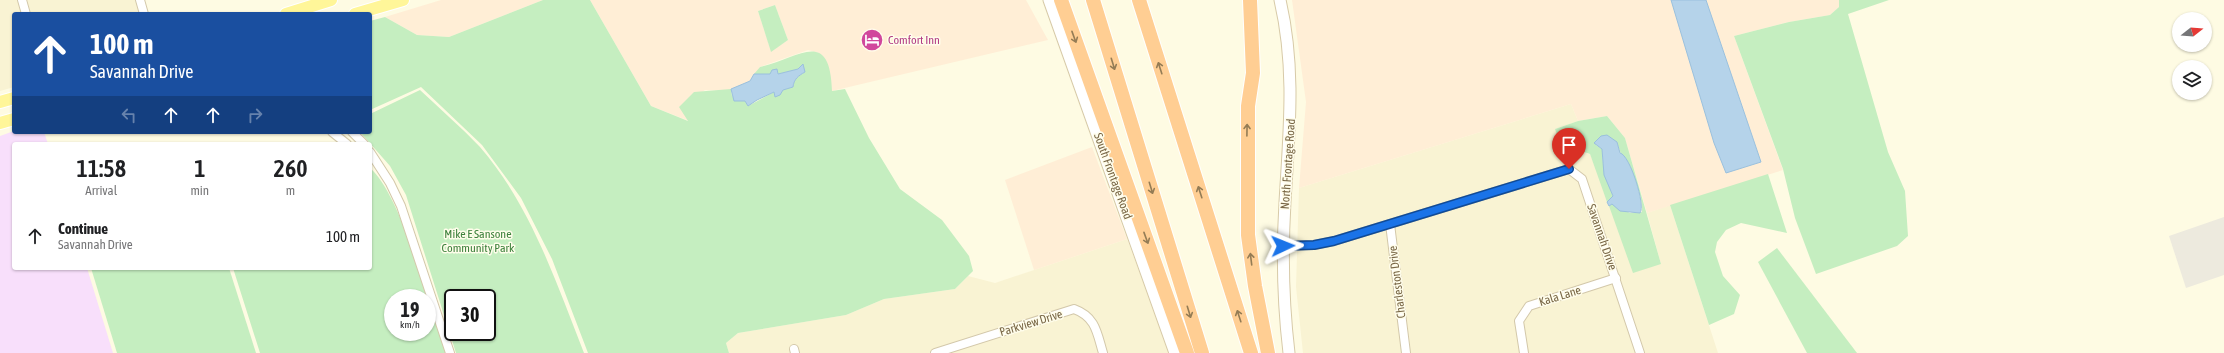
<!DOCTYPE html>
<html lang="en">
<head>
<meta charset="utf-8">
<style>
	:root { --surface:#fff; --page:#f6f6f6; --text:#202124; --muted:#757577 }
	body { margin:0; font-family:"Asap Condensed",sans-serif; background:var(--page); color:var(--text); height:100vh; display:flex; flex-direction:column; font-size:15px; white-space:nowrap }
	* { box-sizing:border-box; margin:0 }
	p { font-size:13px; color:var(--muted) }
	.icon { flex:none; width:22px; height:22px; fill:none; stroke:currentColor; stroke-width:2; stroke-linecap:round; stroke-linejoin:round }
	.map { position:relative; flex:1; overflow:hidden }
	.side { position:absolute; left:12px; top:142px; width:360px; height:128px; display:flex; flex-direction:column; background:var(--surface); border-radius:4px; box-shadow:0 1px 3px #0004 }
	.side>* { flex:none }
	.banner { position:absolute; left:12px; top:12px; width:360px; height:122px; border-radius:4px; box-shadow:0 1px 3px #0004; background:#1a4fa0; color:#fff; overflow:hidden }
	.needle { width:26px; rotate:73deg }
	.fabs { position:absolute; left:2172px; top:12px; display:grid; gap:8px }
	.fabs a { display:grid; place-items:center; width:40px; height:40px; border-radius:50%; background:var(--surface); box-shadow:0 1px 3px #0004; font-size:20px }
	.speed { position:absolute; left:384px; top:289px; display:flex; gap:8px; font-size:20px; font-weight:700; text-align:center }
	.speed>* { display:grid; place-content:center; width:52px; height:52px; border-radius:50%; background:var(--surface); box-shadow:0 1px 3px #0004; line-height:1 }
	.speed small { font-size:10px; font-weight:400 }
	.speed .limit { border:2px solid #111; border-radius:6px; background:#fff; color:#111 }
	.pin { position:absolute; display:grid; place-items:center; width:34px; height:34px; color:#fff; margin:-41px -17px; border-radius:50% 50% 50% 0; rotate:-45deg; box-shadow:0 0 4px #0007 }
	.pin .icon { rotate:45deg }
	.me { position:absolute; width:44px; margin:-22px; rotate:88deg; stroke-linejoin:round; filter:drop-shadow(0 0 3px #0008) }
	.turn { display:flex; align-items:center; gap:14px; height:84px; padding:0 12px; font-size:18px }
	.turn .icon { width:52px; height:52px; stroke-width:2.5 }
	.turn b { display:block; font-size:28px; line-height:34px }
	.lanes { display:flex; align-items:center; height:38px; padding:0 12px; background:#0003; justify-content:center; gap:20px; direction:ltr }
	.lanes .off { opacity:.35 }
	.eta { display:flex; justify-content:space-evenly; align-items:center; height:68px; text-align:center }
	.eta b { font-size:24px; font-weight:600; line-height:28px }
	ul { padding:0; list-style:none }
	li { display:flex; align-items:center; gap:12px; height:52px; padding:0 12px }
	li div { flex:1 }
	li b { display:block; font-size:15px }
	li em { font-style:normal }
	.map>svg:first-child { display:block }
</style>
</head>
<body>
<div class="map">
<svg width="2224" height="353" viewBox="0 0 2224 353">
	<rect width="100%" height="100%" fill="#fefbe3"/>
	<g fill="#f9f3d3">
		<path d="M0 0H17L22 14H14V87L0 91Z"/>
		<path d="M27 0H135L140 14H31Z"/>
		<path d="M1571 104 1578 121 1555 129 1572 149 1590 154 1594 164 1661 264 1647 213 1670 205 1718 353H1303L1296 287 1299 188Z"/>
		<path d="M1127 239 1170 353H729L726 343 738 333 846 315 884 299 955 289 968 276 995 283Z"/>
	</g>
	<g fill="#ffeed6" fill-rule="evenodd">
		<path d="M441 0H543L449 37 417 35 385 17Z"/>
		<path d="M590 0H1026L1048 40 832 91 819 53 808 50 760 67 750 81 739 87 726 91 705 90 680 107 689 121 651 106ZM775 5 788 40 771 51 758 11Z"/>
		<path d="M1292 0H1671L1726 173 1761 162 1706 0H1839V7L1830 15 1789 22 1734 36 1783 170 1647 213 1625 138 1607 116 1578 121 1571 104 1299 188 1306 102Z"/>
		<path d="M1092 147 1127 239 1034 270 1005 180Z"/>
	</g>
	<path fill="#edeade" d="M2224 217V275L2186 288 2169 236Z"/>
	<path fill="#f8dffb" d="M14 131 44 132 48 144H14V268H87L113 353H0V136Z"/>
	<g fill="#c5eec0" fill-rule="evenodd">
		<path d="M543 0H590L651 106 688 121 679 107 694 92 731 89 732 96 745 101 748 106 774 92 793 87C794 79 798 76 805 72L798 69 778 74 777 70 770 74H754L760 67C798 59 830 26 832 91L845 89 869 138 900 189 942 220 969 256 973 271 955 289 884 299 846 315 738 333 726 343 729 353H588L552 259 521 198 482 145 421 87 370 110V21L385 17 417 35 449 37Z"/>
		<path d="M1839 0H1889L1848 14 1888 152 1905 191 1908 236 1897 246 1816 274 1795 218 1783 169 1734 36 1789 22 1830 15 1839 7Z"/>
		<path d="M775 5 788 40 771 52 758 11Z"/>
		<path d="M420 90C440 109 461 127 480 147 531 206 556 282 584 353H456L406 195 390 166 360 132H370V114ZM453 298H487V332H453Z"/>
		<path d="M1607 116 1625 138 1661 264 1633 273 1609 206 1612 204 1630 213 1642 212C1643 185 1623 166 1617 142L1596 145 1602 149 1603 163 1613 197 1607 202 1590 154C1575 149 1560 146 1555 129L1578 121Z"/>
		<path d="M370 168C401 194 432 311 446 353H260L233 268H370ZM393 298H427V332H393Z"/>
		<path d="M1768 174 1787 233 1741 223 1726 230 1717 242 1715 252 1723 276 1740 295 1734 314 1709 325 1670 205Z"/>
		<path d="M1777 248 1857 353H1807L1758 262Z"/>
		<path d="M91 268H229L256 353H117Z"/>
	</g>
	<g fill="#b5d3ea" stroke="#9ac0dd">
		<path d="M1671 0H1706L1761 162 1726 173 1714 143Z"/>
		<path d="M803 64 805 72C798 76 794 79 793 87L783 90 780 95 775 97 774 92 757 100 748 106 745 101H734L731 89 750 81 754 74H770L772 70 777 69 778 74 798 69Z"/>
		<path d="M1607 135 1617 142 1620 153C1630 155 1646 206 1640 213L1620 211 1612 204 1609 206 1607 202 1613 196 1604 175 1602 149 1594 143 1601 136Z"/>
	</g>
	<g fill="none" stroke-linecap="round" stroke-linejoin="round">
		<g stroke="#d3c8aa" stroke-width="10">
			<g id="street">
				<path d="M22 0 26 14"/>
				<path d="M140 0 144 14"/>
				<path d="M332 132 347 144"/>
				<path d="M352 132 364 144"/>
				<path d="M370 152 390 183 401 206 450 353"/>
				<path d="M1390 224 1406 353"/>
				<path d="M1283 246 1314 245 1334 241 1569 169 1582 179 1640 353"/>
				<path d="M794 349 795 353"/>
				<path d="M935 353 1074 309C1096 317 1097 333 1103 353"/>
				<path d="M1524 353 1519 321 1529 306 1616 278"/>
			</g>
		</g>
		<g stroke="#d7caa8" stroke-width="13">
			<g id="secondary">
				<path d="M1049 0 1175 353"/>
				<path d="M1280 0C1296 69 1289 132 1285 202 1282 252 1283 303 1289 353"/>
			</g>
		</g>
		<g stroke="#fff" stroke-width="14">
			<g id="primary">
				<path d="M286 14 331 0"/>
				<path d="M355 14 403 0"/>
				<path d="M0 102 14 98"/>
				<path d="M0 123 14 119"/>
			</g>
		</g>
		<g stroke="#fff" stroke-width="16">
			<g id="highway">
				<path d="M1061 0 1187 353"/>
				<path d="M1093 0 1202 353"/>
				<path d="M1139 0 1251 353"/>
				<path d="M1250 0 1253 73 1248 106V235L1255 286 1268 353"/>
			</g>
		</g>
		<use href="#street" stroke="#fff" stroke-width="8"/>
		<use href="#secondary" stroke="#fff" stroke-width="11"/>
		<use href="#primary" stroke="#fff699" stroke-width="12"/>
		<use href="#highway" stroke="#ffce93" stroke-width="14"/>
	</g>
	<defs><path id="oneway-shaft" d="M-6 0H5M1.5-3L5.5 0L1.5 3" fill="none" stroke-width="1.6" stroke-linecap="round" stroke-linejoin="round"/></defs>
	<g stroke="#947c55">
		<use href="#oneway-shaft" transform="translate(1074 37) rotate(70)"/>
		<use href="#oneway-shaft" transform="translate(1113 64) rotate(73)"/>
		<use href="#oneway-shaft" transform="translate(1160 68) rotate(-108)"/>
		<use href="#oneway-shaft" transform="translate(1247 130) rotate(-89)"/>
		<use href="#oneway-shaft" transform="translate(1151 188) rotate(73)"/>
		<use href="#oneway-shaft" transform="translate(1200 192) rotate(-108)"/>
		<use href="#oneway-shaft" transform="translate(1146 238) rotate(70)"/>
		<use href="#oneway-shaft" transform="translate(1251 259) rotate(-97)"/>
		<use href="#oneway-shaft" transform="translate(1189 312) rotate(73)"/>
		<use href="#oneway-shaft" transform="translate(1239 316) rotate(-108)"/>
	</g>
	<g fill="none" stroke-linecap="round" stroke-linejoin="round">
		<g stroke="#114b97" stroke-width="10">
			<path id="route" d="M1283 246 1314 245 1334 241 1569 169"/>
		</g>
		<use href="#route" stroke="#1a73e8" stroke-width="7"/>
	</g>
	<defs>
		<g id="hotel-disc" transform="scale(1.15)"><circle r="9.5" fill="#d1479c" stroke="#fffdeb"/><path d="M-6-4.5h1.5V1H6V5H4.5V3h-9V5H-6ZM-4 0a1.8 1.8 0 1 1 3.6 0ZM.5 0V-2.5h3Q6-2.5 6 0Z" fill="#fff"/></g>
	</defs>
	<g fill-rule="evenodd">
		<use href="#hotel-disc" x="872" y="40"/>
	</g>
	<g text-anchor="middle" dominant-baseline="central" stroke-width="3" stroke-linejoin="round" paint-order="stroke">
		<g font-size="12" fill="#b23c85" stroke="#fffdeb" text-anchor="start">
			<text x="888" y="40">Comfort Inn</text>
		</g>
		<g font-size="12" fill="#796746" stroke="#fffdeb">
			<text transform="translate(1288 164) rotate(-86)">North Frontage Road</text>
			<text transform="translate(1113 176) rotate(70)">South Frontage Road</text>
			<text transform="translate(1602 237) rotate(71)">Savannah Drive</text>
			<text transform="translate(1397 282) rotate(-97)">Charleston Drive</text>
			<text transform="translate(1560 296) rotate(-17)">Kala Lane</text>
			<text transform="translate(1031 323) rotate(-17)">Parkview Drive</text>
		</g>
		<g font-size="12" fill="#3d813c" stroke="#fffdeb">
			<text x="478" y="234">Mike E Sansone<tspan x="478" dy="14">Community Park</tspan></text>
		</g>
	</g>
</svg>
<div class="fabs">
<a><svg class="needle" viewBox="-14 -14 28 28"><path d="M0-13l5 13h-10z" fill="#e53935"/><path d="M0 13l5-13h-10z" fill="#757577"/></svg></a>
<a><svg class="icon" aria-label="layers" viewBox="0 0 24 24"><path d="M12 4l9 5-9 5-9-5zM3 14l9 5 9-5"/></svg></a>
</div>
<div class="speed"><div>19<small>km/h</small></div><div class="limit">30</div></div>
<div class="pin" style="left:1569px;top:169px;background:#d93025"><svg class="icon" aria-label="arrive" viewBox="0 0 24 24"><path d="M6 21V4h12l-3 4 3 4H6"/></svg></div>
<svg class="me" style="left:1283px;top:246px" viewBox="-20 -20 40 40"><path d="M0-17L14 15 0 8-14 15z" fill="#1a73e8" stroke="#fff" stroke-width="4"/></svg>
<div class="banner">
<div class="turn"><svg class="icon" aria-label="ahead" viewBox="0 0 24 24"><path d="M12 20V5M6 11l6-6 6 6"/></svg><div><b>100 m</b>Savannah Drive</div></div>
<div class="lanes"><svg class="icon off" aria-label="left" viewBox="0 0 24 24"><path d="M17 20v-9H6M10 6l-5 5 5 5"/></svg><svg class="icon" aria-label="ahead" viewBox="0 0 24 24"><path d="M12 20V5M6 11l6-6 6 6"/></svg><svg class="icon" aria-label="ahead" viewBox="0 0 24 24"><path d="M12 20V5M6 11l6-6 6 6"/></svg><svg class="icon off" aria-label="right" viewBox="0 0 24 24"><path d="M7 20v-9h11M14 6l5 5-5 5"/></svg></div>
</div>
<section class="side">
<div class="eta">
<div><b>11:58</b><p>Arrival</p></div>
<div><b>1</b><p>min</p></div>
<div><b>260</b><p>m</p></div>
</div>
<ul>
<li><svg class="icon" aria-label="ahead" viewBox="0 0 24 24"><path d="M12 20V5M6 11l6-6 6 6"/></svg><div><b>Continue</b><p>Savannah Drive</p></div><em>100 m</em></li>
</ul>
</section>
</div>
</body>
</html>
